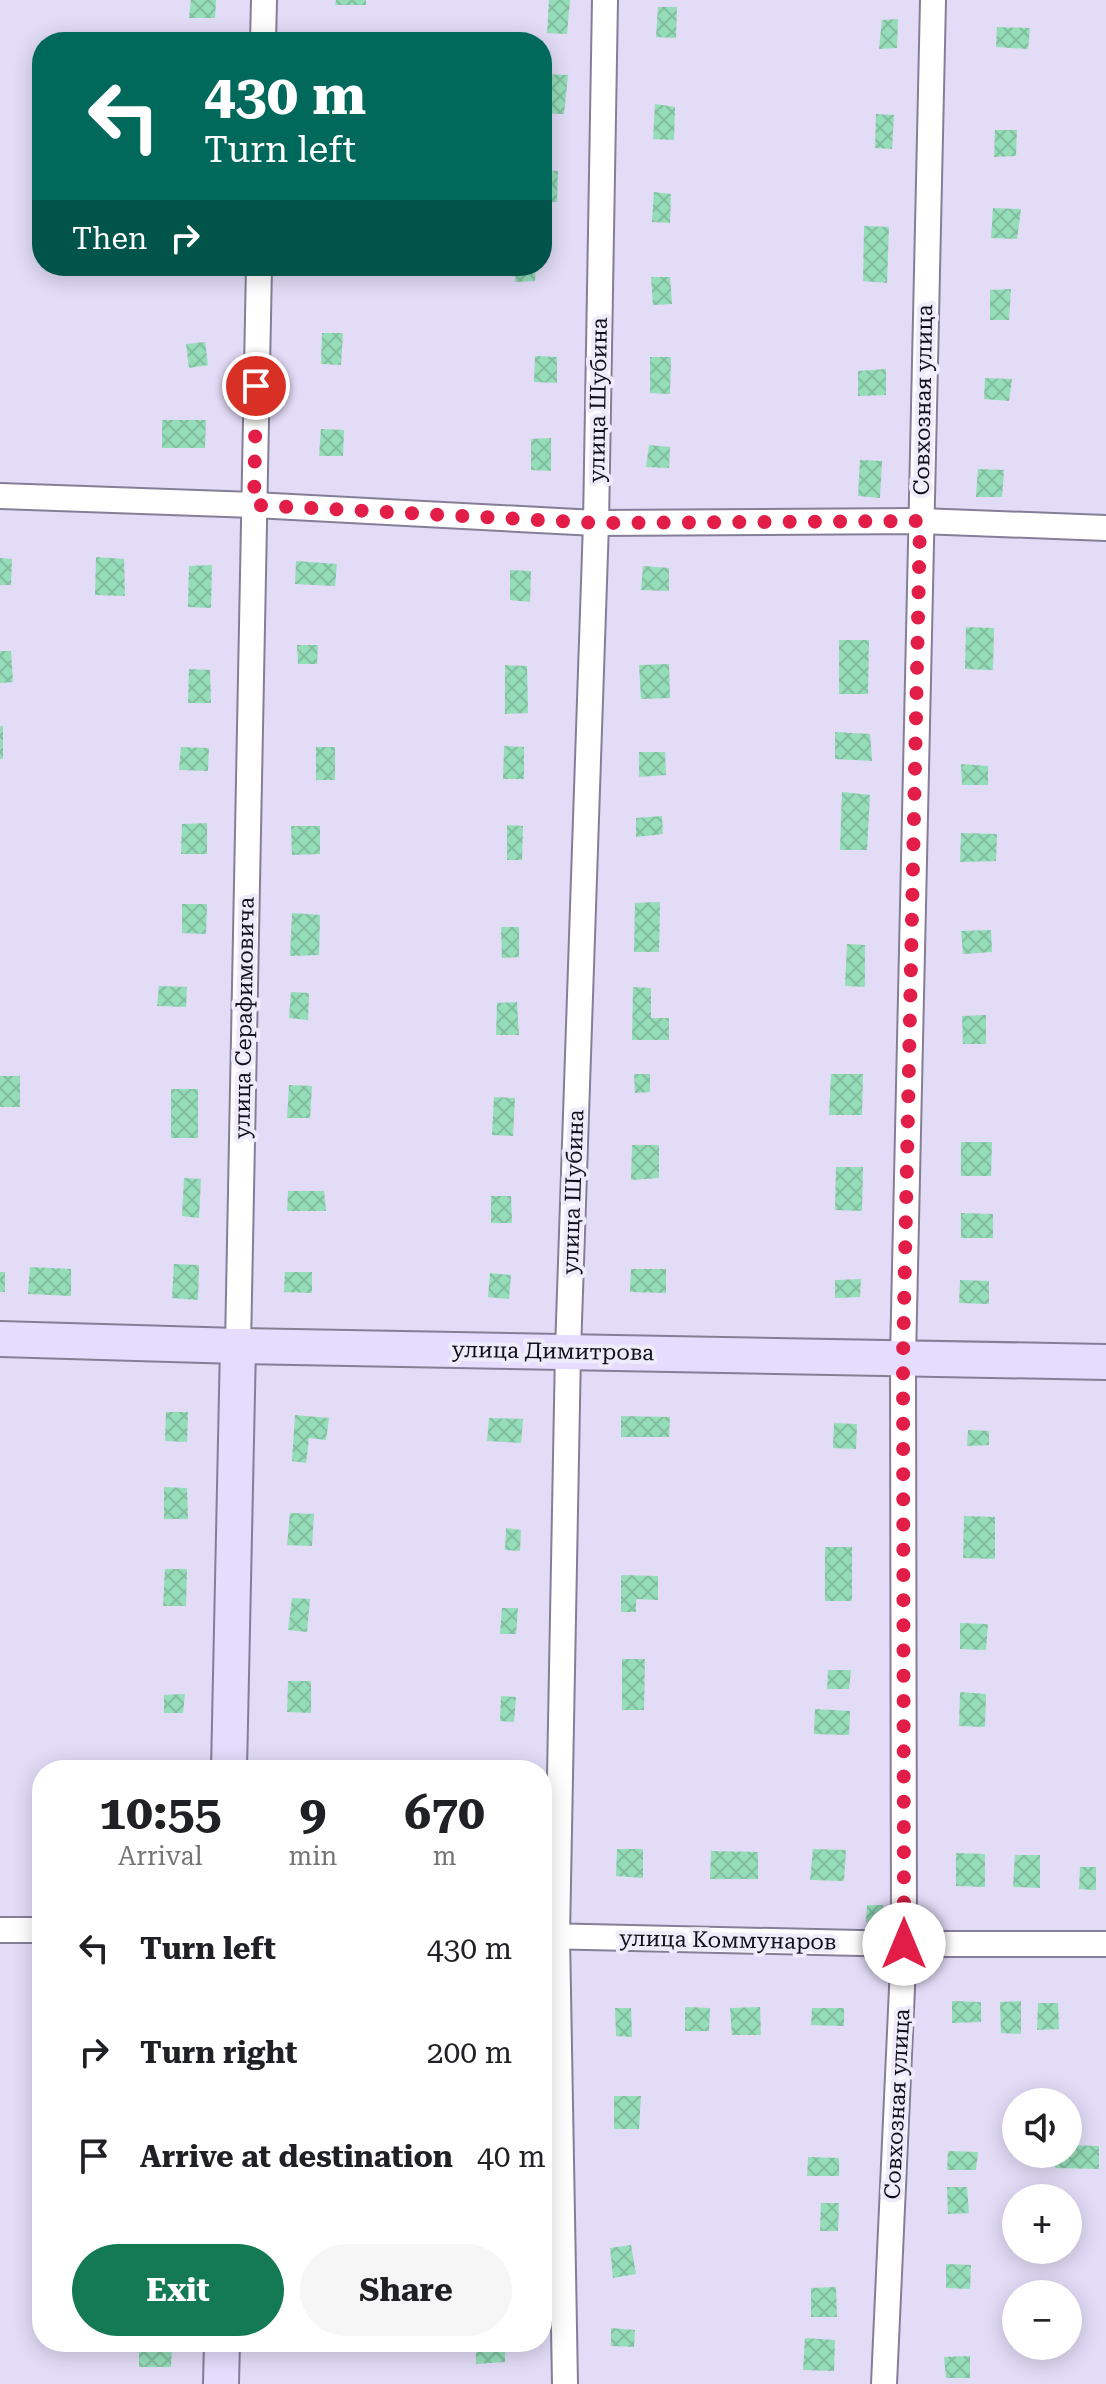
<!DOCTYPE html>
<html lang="en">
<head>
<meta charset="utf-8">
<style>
	:root { --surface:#fff; --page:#f6f6f6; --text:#202124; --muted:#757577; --accent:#147a53 }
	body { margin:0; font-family:"Roboto Serif",serif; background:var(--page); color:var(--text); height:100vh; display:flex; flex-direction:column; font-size:30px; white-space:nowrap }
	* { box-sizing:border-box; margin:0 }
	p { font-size:26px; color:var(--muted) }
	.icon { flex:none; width:44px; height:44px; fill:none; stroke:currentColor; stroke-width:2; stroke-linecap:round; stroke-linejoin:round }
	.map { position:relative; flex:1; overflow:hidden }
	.panel { position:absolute; left:32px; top:1760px; width:520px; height:592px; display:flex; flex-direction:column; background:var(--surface); border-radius:32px; box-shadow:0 4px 20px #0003 }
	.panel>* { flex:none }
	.hud { position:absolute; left:32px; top:32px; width:520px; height:244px; border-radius:32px; box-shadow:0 4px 20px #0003; background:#00695c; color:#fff; overflow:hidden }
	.tools { position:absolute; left:1002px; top:2088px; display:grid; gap:16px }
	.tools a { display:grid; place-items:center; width:80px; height:80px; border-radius:50%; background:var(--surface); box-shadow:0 4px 20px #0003; font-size:40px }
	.pin { position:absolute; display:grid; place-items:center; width:68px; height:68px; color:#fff; margin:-34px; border:4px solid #fff; border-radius:50%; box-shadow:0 2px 8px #0007 }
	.me { position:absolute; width:88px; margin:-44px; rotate:0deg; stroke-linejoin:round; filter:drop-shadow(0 0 6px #0008) }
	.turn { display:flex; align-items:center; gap:28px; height:168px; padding:0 40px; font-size:36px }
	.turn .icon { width:104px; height:104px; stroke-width:2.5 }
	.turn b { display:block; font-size:56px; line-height:68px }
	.then { display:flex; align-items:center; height:76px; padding:0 40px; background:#0003; gap:16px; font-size:30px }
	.eta { display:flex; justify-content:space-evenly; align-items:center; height:136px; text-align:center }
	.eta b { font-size:48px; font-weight:700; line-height:56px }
	.button { display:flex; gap:16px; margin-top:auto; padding:16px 40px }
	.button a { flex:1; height:92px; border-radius:48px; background:var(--accent); color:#fff; font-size:32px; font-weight:700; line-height:92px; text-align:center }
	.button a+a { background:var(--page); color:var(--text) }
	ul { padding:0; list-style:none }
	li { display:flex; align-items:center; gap:24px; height:104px; padding:0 40px }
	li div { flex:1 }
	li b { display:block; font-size:30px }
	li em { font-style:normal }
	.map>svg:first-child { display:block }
</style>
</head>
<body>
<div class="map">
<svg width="1106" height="2384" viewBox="0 0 1106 2384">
	<defs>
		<pattern id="building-cross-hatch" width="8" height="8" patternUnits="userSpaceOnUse" patternTransform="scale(2)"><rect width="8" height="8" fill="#95ddb8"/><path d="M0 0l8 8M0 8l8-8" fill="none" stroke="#7fbd9e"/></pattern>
	</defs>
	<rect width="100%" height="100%" fill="#e2dcf7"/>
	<g fill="url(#building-cross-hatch)">
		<path d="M191 0H216L215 18H189Z"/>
		<path d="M336 0H366V5H335Z"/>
		<path d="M549 0H570L567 34 547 33Z"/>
		<path d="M658 7H677L676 38 656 37Z"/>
		<path d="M898 19 897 48 879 49 882 20Z"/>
		<path d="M997 27 1030 28 1028 49 996 47Z"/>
		<path d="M542 74 568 75 564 114 542 113Z"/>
		<path d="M655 104 675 107 674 140 653 139Z"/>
		<path d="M876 114 894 115 892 149 875 148Z"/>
		<path d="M995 130H1017L1016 156 994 157Z"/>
		<path d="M542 170 558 171 557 202 542 201Z"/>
		<path d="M654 192 671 194 670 223 652 222Z"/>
		<path d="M993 208 1021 209 1017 239 991 238Z"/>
		<path d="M864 226 889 227 887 283 863 281Z"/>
		<path d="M516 266H536L535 281 515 282Z"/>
		<path d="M651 277H670L672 304 653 305Z"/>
		<path d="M1011 289 1009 320H990V290Z"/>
		<path d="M322 333H343L341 365 321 364Z"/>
		<path d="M205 342 208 365 189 368 186 344Z"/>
		<path d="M535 356 557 357V383L534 382Z"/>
		<path d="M650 357H671L670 394 650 393Z"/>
		<path d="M886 369V395L858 396V371Z"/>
		<path d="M985 378 1012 379 1009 401 984 399Z"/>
		<path d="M162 420H206L205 448H162Z"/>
		<path d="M321 429 344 430 343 456H319Z"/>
		<path d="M551 438V471L531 470V439Z"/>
		<path d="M649 445 670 447 669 468 646 467Z"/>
		<path d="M860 460 882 461 880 498 858 496Z"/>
		<path d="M978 469 1004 470 1002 497H976Z"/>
		<path d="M96 557 124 559 125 596 95 595Z"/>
		<path d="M0 558 12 559 11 585H0Z"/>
		<path d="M296 561 337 564 335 586 295 584Z"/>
		<path d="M212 565 211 608 188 607 189 566Z"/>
		<path d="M643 566 669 568V591L641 590Z"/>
		<path d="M510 570 531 571 530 602 510 600Z"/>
		<path d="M966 627 994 628 993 670 965 669Z"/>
		<path d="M839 640H869L868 694H839Z"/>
		<path d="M297 645H318L317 664H298Z"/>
		<path d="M0 651H11L13 682 0 683Z"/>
		<path d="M669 664 670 698 641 699 639 665Z"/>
		<path d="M505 665 527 666 528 713 505 714Z"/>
		<path d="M189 669 210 670 211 703H188Z"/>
		<rect x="0" y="726" width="3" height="33"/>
		<path d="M835 732 870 734 872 761 835 759Z"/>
		<path d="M504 746 524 747V779H503Z"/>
		<path d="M181 747 209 748 208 771 179 770Z"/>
		<rect x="316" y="747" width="19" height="33"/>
		<path d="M639 752H665L666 775 639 777Z"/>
		<path d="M961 764 988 766V785H962Z"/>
		<path d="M842 792 870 795 867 850H840Z"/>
		<path d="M662 816 663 834 636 837V818Z"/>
		<path d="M207 823V854H181L182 824Z"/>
		<path d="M507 825 523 826 522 860H507Z"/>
		<path d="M291 826H320V854L292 855Z"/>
		<path d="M961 833 997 834 996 861 960 862Z"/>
		<path d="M660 902 659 952H634L635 903Z"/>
		<path d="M182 904H207L206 934 182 933Z"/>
		<path d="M292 913 320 915 319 955 290 956Z"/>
		<path d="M501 927H519V957L502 958Z"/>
		<path d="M991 930 992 952 963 954 961 931Z"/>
		<path d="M847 944 865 945V987L845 986Z"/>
		<path d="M159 986 187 987 186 1007 157 1006Z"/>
		<path d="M633 987 651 988V1018H669V1040H632Z"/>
		<path d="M291 992 309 993 308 1020 289 1018Z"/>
		<path d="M517 1002 519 1035H496L497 1003Z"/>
		<path d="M986 1015V1044H963L962 1016Z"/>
		<path d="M634 1074H650V1092L635 1093Z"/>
		<path d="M831 1074H863L862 1115H829Z"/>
		<rect x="0" y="1076" width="20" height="31"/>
		<path d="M289 1085 312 1086 310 1118H287Z"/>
		<rect x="171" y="1089" width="27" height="49"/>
		<path d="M494 1097 515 1098 513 1136 492 1135Z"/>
		<path d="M961 1142H992L991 1176H961Z"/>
		<path d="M632 1145H659V1178L631 1180Z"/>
		<path d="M836 1167H863L862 1211 835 1210Z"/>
		<path d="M184 1178 201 1179 199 1218 182 1216Z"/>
		<path d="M288 1191H324L326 1211H287Z"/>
		<path d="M491 1196H511L512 1223H491Z"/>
		<path d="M961 1213 993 1214V1238H961Z"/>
		<path d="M174 1264 199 1265 198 1300 172 1298Z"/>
		<path d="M30 1267 71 1269V1296L28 1294Z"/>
		<path d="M631 1269H666V1293L630 1292Z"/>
		<rect x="0" y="1272" width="5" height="20"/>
		<path d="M285 1272H312V1293L284 1292Z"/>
		<path d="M490 1273 511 1275 509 1299 488 1297Z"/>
		<path d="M861 1279 860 1297 835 1298V1280Z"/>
		<path d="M960 1280 989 1281V1304L959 1303Z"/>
		<path d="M166 1412H188L187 1442 165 1441Z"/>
		<path d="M295 1415 329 1418 326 1440 309 1438 306 1463 292 1461Z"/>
		<path d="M621 1416 670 1417 669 1437H621Z"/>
		<path d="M489 1418 523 1419 521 1443 487 1441Z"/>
		<path d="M834 1423 857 1424 856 1449 833 1448Z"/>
		<path d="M968 1430 989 1431V1445L967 1446Z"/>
		<path d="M164 1487 187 1488 188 1519H164Z"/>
		<path d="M290 1513 314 1514 312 1546 287 1545Z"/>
		<path d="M964 1516 995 1517V1559L963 1558Z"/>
		<path d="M506 1528 521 1530 520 1551 505 1550Z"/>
		<rect x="825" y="1547" width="27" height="54"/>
		<path d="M165 1569H187L186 1606H163Z"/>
		<path d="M621 1575 658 1576V1600L636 1599V1612H621Z"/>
		<path d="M292 1598 310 1599 307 1632 288 1630Z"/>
		<path d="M502 1608H518L516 1634H500Z"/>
		<path d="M960 1623 988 1624 986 1650 960 1649Z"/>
		<path d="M622 1659H645L644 1710H622Z"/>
		<path d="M828 1670H851L849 1689H827Z"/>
		<path d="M288 1681H311V1713L287 1712Z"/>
		<path d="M960 1692 986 1694 985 1727 959 1726Z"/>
		<path d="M185 1694 183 1713H164V1695Z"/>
		<path d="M501 1696 516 1697 514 1722 500 1721Z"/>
		<path d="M815 1709 850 1711 849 1735 814 1734Z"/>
		<path d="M617 1849H643V1878L616 1876Z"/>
		<path d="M813 1849 846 1850 844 1881 810 1880Z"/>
		<path d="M711 1851 758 1852V1879H710Z"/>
		<path d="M956 1853 985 1854V1887L956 1886Z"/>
		<path d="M1015 1855H1040V1888L1013 1887Z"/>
		<path d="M1080 1867H1096V1890L1079 1889Z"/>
		<path d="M867 1905H883L882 1922H866Z"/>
		<path d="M952 2001 981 2002V2022L952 2023Z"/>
		<path d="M1021 2001V2034L1001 2033 1000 2002Z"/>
		<path d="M1038 2003H1058L1059 2029 1037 2030Z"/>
		<path d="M685 2007 710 2008 709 2031H685Z"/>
		<path d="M760 2007 761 2035H732L730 2008Z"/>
		<path d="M615 2008H631L632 2037 616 2036Z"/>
		<path d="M812 2008H844V2026L811 2025Z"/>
		<path d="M614 2096H641L639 2129H614Z"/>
		<path d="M1068 2145 1099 2146V2169L1055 2168 1056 2154H1068Z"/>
		<path d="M948 2151 978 2152 976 2170H947Z"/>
		<path d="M808 2157 839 2158V2176H807Z"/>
		<path d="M947 2187H967L969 2213 948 2214Z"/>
		<path d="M821 2203H839L838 2231H820Z"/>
		<path d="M631 2245 636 2274 613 2278 610 2248Z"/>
		<path d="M946 2264 971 2265 970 2289 946 2288Z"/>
		<path d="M836 2287 837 2317H811V2288Z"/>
		<path d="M611 2328 635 2330 634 2347 611 2346Z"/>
		<path d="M805 2338 835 2340 834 2371 803 2370Z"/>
		<path d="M273 2342H303V2346L273 2345Z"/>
		<path d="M476 2342H505V2362L476 2364Z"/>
		<path d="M139 2343H172L171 2367H139Z"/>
		<path d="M970 2356V2378H946L944 2357Z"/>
	</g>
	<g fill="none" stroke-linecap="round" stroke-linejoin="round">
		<g stroke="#857e97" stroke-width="28">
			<g id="street">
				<path d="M263 42 264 0"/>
				<path d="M0 496 254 505 596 523 920 521 1106 528"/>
				<path d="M238 1346 259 266"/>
				<path d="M0 1930H42"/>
				<path d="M542 1936 904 1944H1106"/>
				<path d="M565 2384 557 1936 568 1351 596 523 605 0"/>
				<path d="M884 2384 904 1944 903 1358 933 0"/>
			</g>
		</g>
		<g stroke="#857e97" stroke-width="38">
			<g id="secondary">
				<path d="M0 1339 238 1346 1106 1362"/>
				<path d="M229 1770 238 1346"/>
				<path d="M221 2384 222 2342"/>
			</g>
		</g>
		<use href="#street" stroke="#fff" stroke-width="24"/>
		<use href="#secondary" stroke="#e6dcfd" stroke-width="34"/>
	</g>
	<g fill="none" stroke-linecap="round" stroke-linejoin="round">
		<path stroke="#e11d48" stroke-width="14" stroke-dasharray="0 25.2" d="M256 386 254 505 596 523 920 521 903 1358 904 1944"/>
	</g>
	<g text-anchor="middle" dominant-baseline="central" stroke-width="8" stroke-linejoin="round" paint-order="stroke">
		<g font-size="22" fill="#121019" stroke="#eeebfb">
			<text transform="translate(598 400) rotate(-89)">улица Шубина</text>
			<text transform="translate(923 400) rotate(-89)">Совхозная улица</text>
			<text transform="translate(244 1018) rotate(-89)">улица Серафимовича</text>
			<text transform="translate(573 1192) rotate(-88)">улица Шубина</text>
			<text transform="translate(553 1351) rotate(1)">улица Димитрова</text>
			<text transform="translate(728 1940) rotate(1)">улица Коммунаров</text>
			<text transform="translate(897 2104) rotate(-87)">Совхозная улица</text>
		</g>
	</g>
</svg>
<div class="tools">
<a><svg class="icon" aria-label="sound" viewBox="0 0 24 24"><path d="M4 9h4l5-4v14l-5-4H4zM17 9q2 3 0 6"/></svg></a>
<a>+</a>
<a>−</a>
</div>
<div class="pin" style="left:256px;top:386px;background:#d93025"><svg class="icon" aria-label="arrive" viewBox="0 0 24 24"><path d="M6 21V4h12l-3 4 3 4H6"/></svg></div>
<svg class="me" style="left:904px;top:1944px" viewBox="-20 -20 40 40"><circle r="19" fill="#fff"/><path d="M0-13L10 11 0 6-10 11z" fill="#e11d48"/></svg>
<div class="hud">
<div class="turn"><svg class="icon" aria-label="left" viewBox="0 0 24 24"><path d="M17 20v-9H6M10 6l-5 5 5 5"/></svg><div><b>430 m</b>Turn left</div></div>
<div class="then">Then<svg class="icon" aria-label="right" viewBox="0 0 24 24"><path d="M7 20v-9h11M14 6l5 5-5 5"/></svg></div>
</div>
<section class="panel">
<div class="eta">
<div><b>10:55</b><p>Arrival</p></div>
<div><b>9</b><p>min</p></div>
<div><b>670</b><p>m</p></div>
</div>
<ul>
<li><svg class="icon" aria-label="left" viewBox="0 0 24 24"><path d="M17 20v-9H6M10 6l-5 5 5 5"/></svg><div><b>Turn left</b></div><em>430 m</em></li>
<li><svg class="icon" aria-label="right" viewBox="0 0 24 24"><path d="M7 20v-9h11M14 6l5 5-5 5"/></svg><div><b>Turn right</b></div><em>200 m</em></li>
<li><svg class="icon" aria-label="arrive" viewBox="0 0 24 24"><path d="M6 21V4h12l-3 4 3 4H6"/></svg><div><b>Arrive at destination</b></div><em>40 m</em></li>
</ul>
<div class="button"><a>Exit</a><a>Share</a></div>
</section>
</div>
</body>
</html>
